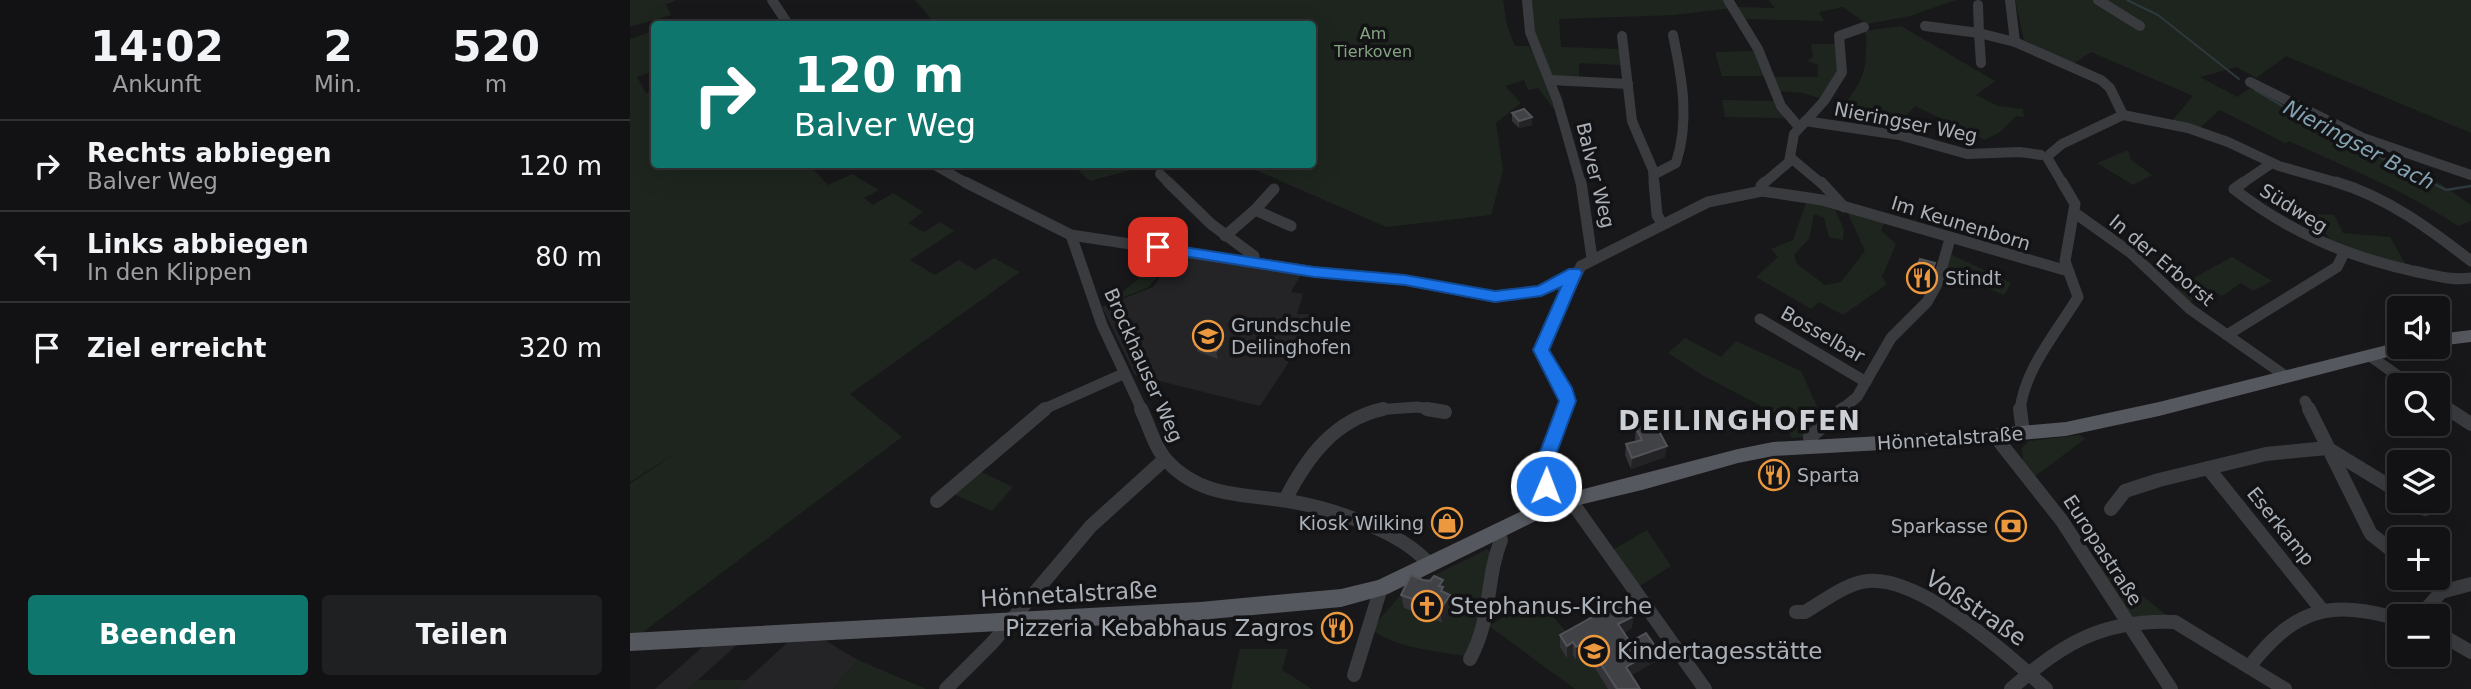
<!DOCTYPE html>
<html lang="de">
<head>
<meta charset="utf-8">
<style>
	:root { --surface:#121214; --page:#1f2022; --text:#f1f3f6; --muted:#9c9ea0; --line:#313234; --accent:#0f766e }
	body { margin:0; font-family:"DejaVu Sans",sans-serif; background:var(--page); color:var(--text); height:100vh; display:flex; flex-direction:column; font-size:26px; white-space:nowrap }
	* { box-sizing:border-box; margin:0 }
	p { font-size:23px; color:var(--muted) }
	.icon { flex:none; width:38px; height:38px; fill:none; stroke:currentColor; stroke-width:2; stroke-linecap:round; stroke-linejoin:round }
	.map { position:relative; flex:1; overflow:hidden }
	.panel { display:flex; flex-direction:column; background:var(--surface); width:630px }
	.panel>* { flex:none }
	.banner { position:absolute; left:21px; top:21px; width:665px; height:147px; border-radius:7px; box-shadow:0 7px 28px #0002,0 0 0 2px var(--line); background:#0f766e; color:#fff; overflow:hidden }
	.controls { position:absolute; left:1757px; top:296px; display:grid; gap:14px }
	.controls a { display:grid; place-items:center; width:63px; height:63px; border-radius:7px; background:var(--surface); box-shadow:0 7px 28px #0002,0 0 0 2px var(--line); font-size:35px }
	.pin { position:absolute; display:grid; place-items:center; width:60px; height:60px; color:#fff; margin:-30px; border-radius:14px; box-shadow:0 4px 10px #0006 }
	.me { position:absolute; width:77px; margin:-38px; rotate:1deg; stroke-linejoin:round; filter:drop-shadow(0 0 5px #0008) }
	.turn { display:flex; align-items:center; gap:24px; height:147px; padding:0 28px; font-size:32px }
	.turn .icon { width:91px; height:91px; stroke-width:2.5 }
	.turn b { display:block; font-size:49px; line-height:60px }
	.eta { display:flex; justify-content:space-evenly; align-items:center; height:119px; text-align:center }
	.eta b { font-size:42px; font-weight:600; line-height:49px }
	.action { display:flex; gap:14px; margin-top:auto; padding:14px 28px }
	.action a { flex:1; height:80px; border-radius:7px; background:var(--accent); color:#fff; font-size:28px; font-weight:600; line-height:80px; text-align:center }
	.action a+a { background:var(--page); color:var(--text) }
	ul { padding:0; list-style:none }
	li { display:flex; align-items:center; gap:21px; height:91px; padding:0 28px; border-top:2px solid var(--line) }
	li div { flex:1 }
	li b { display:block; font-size:26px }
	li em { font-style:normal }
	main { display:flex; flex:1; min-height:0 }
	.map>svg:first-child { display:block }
</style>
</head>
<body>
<main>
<section class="panel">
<div class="eta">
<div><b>14:02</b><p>Ankunft</p></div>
<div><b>2</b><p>Min.</p></div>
<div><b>520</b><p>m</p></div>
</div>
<ul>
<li><svg class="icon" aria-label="right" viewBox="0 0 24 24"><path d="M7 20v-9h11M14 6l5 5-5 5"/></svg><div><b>Rechts abbiegen</b><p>Balver Weg</p></div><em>120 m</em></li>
<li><svg class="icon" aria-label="left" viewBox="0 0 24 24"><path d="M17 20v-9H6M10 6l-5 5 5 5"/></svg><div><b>Links abbiegen</b><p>In den Klippen</p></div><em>80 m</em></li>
<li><svg class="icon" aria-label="arrive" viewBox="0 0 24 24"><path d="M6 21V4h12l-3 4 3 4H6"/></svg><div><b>Ziel erreicht</b></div><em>320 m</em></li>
</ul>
<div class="action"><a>Beenden</a><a>Teilen</a></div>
</section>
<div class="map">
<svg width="1841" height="689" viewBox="0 0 1841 689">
	<rect width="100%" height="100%" fill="#18181a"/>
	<g fill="#242427">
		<path d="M546 255 671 274 661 292 673 294 667 314H680L657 365 630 406 505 375 472 307 523 287Z"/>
		<path d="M160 640 196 641 228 660 203 689H107Z"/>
		<path d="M110 642 58 689H25L77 643Z"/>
	</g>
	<g fill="#1e251e">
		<path d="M0 0H45V1L36 4 41 15 0 27Z"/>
		<path d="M285 0H873L877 25 885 46H899L919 81 927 108 924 109 908 88 898 90 894 80 875 86 891 103 866 123 873 171 861 215 756 227 614 165 682 164V24H305Z"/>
		<path d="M893 0H1098L1102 8 1044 15 929 19 931 47 990 49V65L949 63V79H922L896 32Z"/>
		<path d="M1138 0H1326L1280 16 1237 24 1213 7 1189 12 1194 21 1115 19 1106 7 1145 8Z"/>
		<path d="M1385 0H1841V133L1656 56 1626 78 1607 67 1570 77 1607 97 1623 86 1743 144 1744 151 1811 184 1841 205V221L1828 226C1772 189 1720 169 1659 141L1655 143 1590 110 1567 130 1540 123 1563 96 1461 52 1443 64 1394 40Z"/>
		<path d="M1271 26 1365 81 1346 95 1368 106 1393 109 1394 117 1386 116 1370 132 1355 140 1285 106 1274 118 1214 106C1227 86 1236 77 1236 53 1235 43 1239 40 1234 31Z"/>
		<path d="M24 31V71L7 77 16 93 24 90V164L179 165 198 185 222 174 249 190 234 198 243 205 263 193 293 212 278 223 294 232 310 222 324 231 280 260 305 275 329 260 345 270 364 258 390 272 220 394 272 437 9 635H0V484L52 449 0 482V39Z"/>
		<path d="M1181 44H1205L1210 71 1192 99 1173 93 1148 91 1143 77H1188V65L1177 61 1183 57Z"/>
		<path d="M1126 51 1137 76H1092L1085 52Z"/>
		<path d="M1092 100 1144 101 1156 118 1095 117Z"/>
		<path d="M1498 150 1501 160 1522 175 1503 185 1467 163Z"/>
		<path d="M443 165H520L460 181Z"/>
		<path d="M1177 200 1204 207 1214 230 1213 240 1199 237 1194 218 1184 214 1179 239 1164 255 1167 264 1195 285 1211 282 1235 251 1216 209 1256 219 1251 231 1266 244 1252 277 1257 284 1213 315 1189 302 1181 309 1126 277 1148 257 1141 249 1163 240Z"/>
		<path d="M1683 214 1704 215 1713 233 1760 237 1777 267 1708 251Z"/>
		<path d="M1320 254 1381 283 1374 295 1315 271Z"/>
		<path d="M535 257 540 259V263L517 288 479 303Z"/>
		<path d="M1602 257 1642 281 1623 291 1611 283 1592 296 1580 289 1560 302 1546 288Z"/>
		<path d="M1055 338 1091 357 1106 341 1171 371 1190 413 1174 437 1161 438 1156 419 1074 376 1038 353Z"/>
		<path d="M1450 435 1455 439 1404 477 1393 463 1392 448 1399 441Z"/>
		<path d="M347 470 383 487 362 511 321 493Z"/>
		<path d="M1017 530 1041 566 1008 587 981 551Z"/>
		<path d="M858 549 860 554 846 636 835 656C805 651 765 648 741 629L776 589Z"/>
		<path d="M1455 552 1538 616 1498 621Z"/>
		<path d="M906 597 939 635 937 658 943 655 946 659 956 654 978 689H945L859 626Z"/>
		<path d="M610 649H658L652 670 682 689H601Z"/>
		<path d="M228 660 296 689H203Z"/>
		<path d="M68 680H117L107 689H58Z"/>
	</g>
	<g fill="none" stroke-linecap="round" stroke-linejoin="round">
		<g stroke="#2e393e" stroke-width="2">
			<path d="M1497 0 1528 15 1609 79"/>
			<path d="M1625 90 1685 125 1804 184"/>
		</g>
		<path stroke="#2e393e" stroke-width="2.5" d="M1800 182 1816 190 1841 186"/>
		<g stroke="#393b3f" stroke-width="10">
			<path d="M142 0 158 24"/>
			<path d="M897 0 900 32 927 100 951 184"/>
			<path d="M1098 0 1128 49 1151 106 1169 127"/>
			<path d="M1380 0 1385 42"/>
			<path d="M1468 0 1510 26"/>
			<path d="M1348 5 1349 33 1385 42 1471 80 1480 88 1493 115 1558 128 1598 142 1649 166 1712 184"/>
			<path d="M1295 26 1349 33 1351 63"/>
			<path d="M992 36 1002 121 1023 170 1024 184"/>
			<path d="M921 80 998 84"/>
			<path d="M1620 82 1733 138 1841 175"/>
			<path d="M1175 121 1269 135 1337 154 1390 152 1411 155"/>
			<path d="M1420 154 1432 144 1493 115"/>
			<path d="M1161 158 1192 184"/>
			<path d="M1418 159 1433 184"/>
			<path d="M303 164 338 184"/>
			<path d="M530 174 540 184"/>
			<path d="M1025 174 1046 163C1060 120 1052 78 1043 35"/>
			<path d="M1133 184 1159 162 1164 134 1194 101 1212 72 1209 36 1234 27"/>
			<path d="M1611 184 1642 163"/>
		</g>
		<g stroke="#393b3f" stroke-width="11">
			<path d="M335 182 441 235 685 272 775 280 865 297 911 291 944 273"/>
			<path d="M538 182 581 224 624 256 616 262"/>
			<path d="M951 182 962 258"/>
			<path d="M1024 182 1027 215 1032 223"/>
			<path d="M1191 182 1214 207"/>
			<path d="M1614 182 1604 189C1659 232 1716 256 1783 271 1803 275 1821 281 1841 278"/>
			<path d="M1706 182C1757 197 1800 229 1841 261"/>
			<path d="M1132 191 1192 200 1438 271"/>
			<path d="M625 210 644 189"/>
			<path d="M1445 213 1501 253 1560 309 1657 377"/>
			<path d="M441 235 472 325 512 410"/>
			<path d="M595 236 625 210 661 226"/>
			<path d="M1130 319 1236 382"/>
			<path d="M1597 335 1707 267 1713 255"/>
			<path d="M1740 356 1781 385"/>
			<path d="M1675 401 1680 410"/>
			<path d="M1808 402 1820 410"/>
			<path d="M412 410 493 374"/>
			<path d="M745 410 787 407 806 410"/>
			<path d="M934 410C942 389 922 368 911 350L951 266 1078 202 1132 191 1131 186 1135 182"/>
			<path d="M1211 410 1227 397 1261 338 1297 302 1307 284 1320 239"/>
			<path d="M1390 410C1395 368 1427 332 1448 297L1435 261 1445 204 1432 182"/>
		</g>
		<g stroke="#393b3f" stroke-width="14">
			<path d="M511 409C519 425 525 449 538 462 571 497 613 494 658 501 700 508 770 530 799 564"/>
			<path d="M797 409 815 412"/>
			<path d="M1390 409 1393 433"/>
			<path d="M1679 409 1741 534 1769 556"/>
			<path d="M1818 409 1841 424"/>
			<path d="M1365 436 1432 521 1541 689"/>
			<path d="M1182 446 1180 437 1213 409"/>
			<path d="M1578 468 1692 610"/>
			<path d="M939 498 1075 689"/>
			<path d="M655 500C677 457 704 420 753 409"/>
			<path d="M1782 500 1795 509"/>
			<path d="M307 501 415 409"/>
			<path d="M925 503 912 468 934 409"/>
			<path d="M1481 509 1495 491 1529 480 1636 454 1697 448 1769 492"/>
			<path d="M1795 578 1811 590"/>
			<path d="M1166 612H1175C1194 601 1216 583 1238 581 1291 576 1379 655 1416 689"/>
			<path d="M1790 616 1811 592 1841 584"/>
			<path d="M1808 633 1841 652"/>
			<path d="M840 659C863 615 855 581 871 540L866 532"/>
			<path d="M1619 667C1664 609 1699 599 1769 619"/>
			<path d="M724 675 751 588"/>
			<path d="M316 689 363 642 461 526 535 459"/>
			<path d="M1381 689C1432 643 1474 619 1545 622L1655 689"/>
		</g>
		<g fill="#55585e" fill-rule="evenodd">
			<path d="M1841 330V342L1808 346V334Z"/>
			<path d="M1769 342V346H1785L1777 352 1529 416 1436 436 1324 446 1143 456 1108 463 1012 490 928 510 758 594 711 607 570 620 0 651V633L570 602 711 589 748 580 919 498 1108 449 1143 442 1324 432 1436 422 1529 402Z"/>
		</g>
	</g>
	<g fill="#343438">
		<path d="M882 113 902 125 889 128 882 121Z"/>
		<path d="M1290 259 1305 263 1295 289 1281 285Z"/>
		<path d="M565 345H591L594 352 588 359 568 352Z"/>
		<path d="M1006 428 1035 457 1001 469 995 455 996 444 1006 441 1005 439Z"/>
		<path d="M815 592 822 608 812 623 789 610 785 612 774 608 771 595Z"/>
		<path d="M1002 628 994 633 1000 642 1025 662 1001 675 1010 689H978L956 654 946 660 943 655 937 658 930 647V635Z"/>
	</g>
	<g fill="#232326">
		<path d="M902 117V125L889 128V121Z"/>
		<path d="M591 345 594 352 588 359 586 351Z"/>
		<path d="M1037 446 1035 457 1001 469 1002 458Z"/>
		<path d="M813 580 815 593 813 604 809 586Z"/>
		<path d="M820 595 822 608 812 623 810 610Z"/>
		<path d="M787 597 789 610 785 612 782 599Z"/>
		<path d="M1004 616 1002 628 987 637 988 624Z"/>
		<path d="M956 641V654L946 660V647Z"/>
		<path d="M943 642V655L937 658V646Z"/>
		<path d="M1027 649 1025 662 994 679 996 667Z"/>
	</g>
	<g fill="#414246" stroke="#515358" stroke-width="2">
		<path d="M894 109 902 117 889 121 882 113Z"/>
		<path d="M1290 259 1305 263 1298 282 1283 278Z"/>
		<path d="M570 338 591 345 586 351 565 345Z"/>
		<path d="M1025 424 1037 446 1002 458 996 444 1012 440 1006 428Z"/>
		<path d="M781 575 793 580 800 581 804 576 813 580 809 586 813 587 811 591 820 595 810 610 787 597 782 599 771 595Z"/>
		<path d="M993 600 1004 616 988 624 1000 642 1016 633 1027 649 996 667 1010 689H987L956 641 946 647 943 642 937 646 930 635Z"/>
	</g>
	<path fill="#1a73e8" stroke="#114b97" stroke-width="2" d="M528 243 684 267 775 275 865 291 908 286 939 269H950L952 273 919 350 942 388 946 401 921 468 925 486 923 491H910L904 468 929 401 903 350 931 287 911 296 865 302 775 285 684 277 523 251 521 247Z"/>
	<defs>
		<g id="restaurant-ring" transform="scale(1.575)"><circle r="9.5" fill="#131315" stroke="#eb983f" stroke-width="1.5"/><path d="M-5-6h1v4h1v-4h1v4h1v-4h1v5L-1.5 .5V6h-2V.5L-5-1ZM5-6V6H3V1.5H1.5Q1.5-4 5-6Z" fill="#eb983f"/></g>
		<g id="school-ring" transform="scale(1.575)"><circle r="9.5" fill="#131315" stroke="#eb983f" stroke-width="1.5"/><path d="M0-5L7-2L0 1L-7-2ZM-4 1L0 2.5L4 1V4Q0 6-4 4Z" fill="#eb983f"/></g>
		<g id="shop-ring" transform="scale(1.575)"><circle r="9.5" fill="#131315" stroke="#eb983f" stroke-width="1.5"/><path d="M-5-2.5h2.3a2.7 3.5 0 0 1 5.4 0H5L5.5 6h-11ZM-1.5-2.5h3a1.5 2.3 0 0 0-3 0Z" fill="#eb983f"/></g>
		<g id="bank-ring" transform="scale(1.575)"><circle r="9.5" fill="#131315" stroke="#eb983f" stroke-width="1.5"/><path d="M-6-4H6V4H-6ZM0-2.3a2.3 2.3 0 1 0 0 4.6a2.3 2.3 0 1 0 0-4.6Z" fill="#eb983f"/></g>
		<g id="church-ring" transform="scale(1.575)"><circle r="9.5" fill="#131315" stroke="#eb983f" stroke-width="1.5"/><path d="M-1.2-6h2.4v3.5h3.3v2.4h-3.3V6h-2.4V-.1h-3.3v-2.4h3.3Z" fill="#eb983f"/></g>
	</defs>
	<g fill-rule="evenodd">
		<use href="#restaurant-ring" x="1292" y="278"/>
		<use href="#school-ring" x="578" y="336"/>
		<use href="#restaurant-ring" x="1144" y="475"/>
		<use href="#shop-ring" x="817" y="523"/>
		<use href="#bank-ring" x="1381" y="526"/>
		<use href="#church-ring" x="797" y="606"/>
		<use href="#restaurant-ring" x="707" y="628"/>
		<use href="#school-ring" x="964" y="651"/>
	</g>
	<g text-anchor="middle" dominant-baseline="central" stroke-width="7" stroke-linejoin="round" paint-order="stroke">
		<g font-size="16" fill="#85a383" stroke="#131315">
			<text x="743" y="33">Am<tspan x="743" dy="18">Tierkoven</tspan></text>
		</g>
		<g font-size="19" fill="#abb1b9" stroke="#131315">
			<text transform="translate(1276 122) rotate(11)">Nieringser Weg</text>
			<text transform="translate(966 175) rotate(76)">Balver Weg</text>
			<text transform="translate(1664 208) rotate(32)">Südweg</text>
			<text transform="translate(1331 223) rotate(17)">Im Keunenborn</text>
			<text transform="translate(1532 260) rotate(40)">In der Erborst</text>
			<text transform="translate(1193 334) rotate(30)">Bosselbar</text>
			<text transform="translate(514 365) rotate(66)">Brockhauser Weg</text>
			<text transform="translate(1320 438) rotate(-4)">Hönnetalstraße</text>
			<text transform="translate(1651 526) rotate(51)">Eserkamp</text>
			<text transform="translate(1473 550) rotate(57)">Europastraße</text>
		</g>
		<g font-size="19" fill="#abb1b9" stroke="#131315" text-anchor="start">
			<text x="1315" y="278">Stindt</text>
			<text x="601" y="325">Grundschule<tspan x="601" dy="22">Deilinghofen</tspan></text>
			<text x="1167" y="475">Sparta</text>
			<text x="794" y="523" text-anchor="end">Kiosk Wilking</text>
			<text x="1358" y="526" text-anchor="end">Sparkasse</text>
		</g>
		<g font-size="21" font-style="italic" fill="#83a3b2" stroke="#131315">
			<text transform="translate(1729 145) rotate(28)">Nieringser Bach</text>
		</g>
		<g font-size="23" fill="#abb1b9" stroke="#131315">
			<text transform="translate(439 594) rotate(-3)">Hönnetalstraße</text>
			<text transform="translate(1346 608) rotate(34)">Voßstraße</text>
		</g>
		<g font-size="23" fill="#abb1b9" stroke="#131315" text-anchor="start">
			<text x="820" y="606">Stephanus-Kirche</text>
			<text x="684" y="628" text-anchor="end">Pizzeria Kebabhaus Zagros</text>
			<text x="987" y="651">Kindertagesstätte</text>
		</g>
		<g font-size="26" font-weight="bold" letter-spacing="2" fill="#ccd0d5" stroke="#131315">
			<text x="1110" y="421">DEILINGHOFEN</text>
		</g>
	</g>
</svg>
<div class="controls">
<a><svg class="icon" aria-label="sound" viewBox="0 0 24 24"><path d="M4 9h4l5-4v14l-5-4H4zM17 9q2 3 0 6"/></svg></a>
<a><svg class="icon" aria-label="search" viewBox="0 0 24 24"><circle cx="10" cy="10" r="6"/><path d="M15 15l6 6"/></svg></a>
<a><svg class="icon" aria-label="layers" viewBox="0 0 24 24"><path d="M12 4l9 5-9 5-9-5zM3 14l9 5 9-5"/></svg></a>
<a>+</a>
<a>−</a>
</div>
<div class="pin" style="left:528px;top:247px;background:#d93025"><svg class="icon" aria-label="arrive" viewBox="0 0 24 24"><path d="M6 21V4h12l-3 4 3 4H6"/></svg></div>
<svg class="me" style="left:916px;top:486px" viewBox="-20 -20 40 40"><circle r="17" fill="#1a73e8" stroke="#fff" stroke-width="3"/><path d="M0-11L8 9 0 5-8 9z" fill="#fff"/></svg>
<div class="banner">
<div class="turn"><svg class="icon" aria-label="right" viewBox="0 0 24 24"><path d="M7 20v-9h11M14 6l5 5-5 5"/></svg><div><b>120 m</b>Balver Weg</div></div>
</div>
</div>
</main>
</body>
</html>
